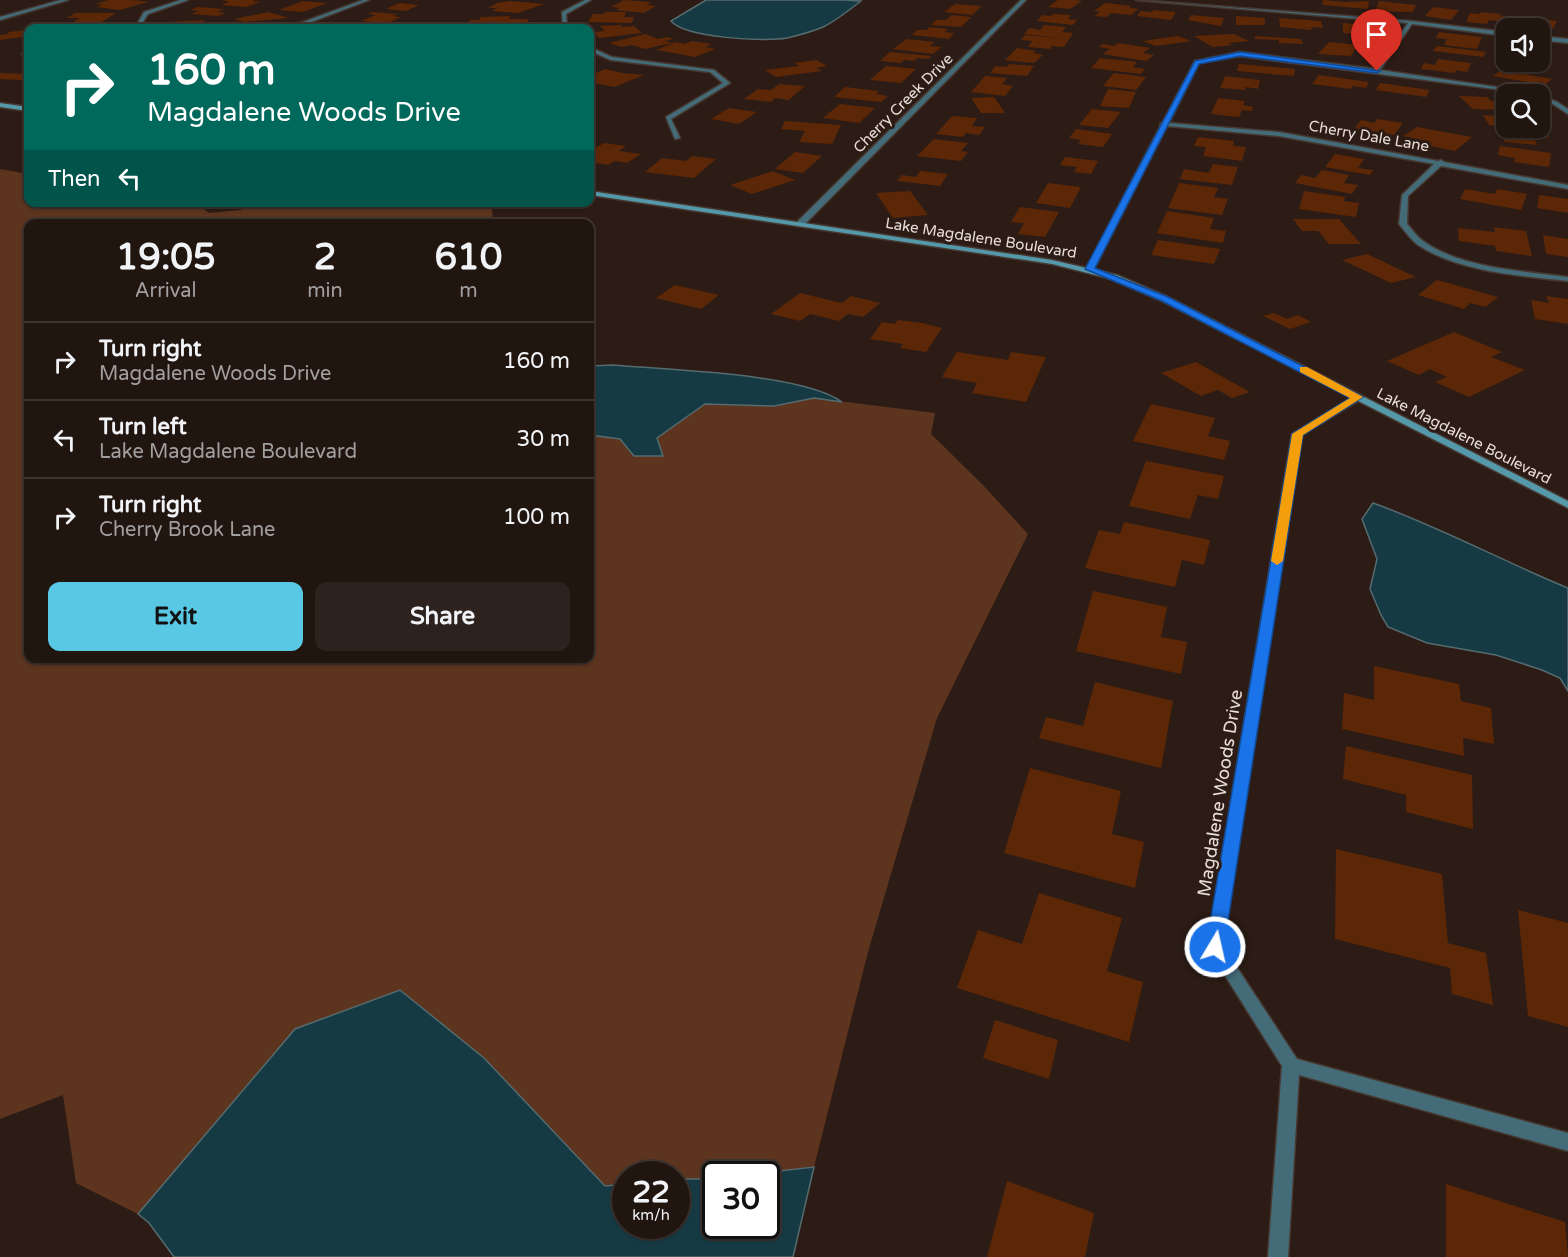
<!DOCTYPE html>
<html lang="en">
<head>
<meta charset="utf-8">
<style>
	:root { --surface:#211510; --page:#2d221e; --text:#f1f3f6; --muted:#a29f9f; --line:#3e3430; --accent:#59c8e5 }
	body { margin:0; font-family:"Varela Round",sans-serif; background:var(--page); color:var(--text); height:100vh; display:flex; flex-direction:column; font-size:22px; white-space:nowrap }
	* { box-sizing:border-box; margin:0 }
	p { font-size:20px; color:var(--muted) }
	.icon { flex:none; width:33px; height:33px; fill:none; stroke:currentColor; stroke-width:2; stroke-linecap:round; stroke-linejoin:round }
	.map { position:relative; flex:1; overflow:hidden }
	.sheet { position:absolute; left:24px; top:219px; width:570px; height:444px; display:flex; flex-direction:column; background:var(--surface); border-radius:12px; box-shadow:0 2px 4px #0004,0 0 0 2px var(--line) }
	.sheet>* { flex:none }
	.hud { position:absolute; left:24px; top:24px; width:570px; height:183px; border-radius:12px; box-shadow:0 2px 4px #0004,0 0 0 2px var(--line); background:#00695c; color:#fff; overflow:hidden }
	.tools { position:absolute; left:1496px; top:18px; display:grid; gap:12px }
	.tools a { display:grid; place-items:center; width:54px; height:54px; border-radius:12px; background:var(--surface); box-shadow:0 2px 4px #0004,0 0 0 2px var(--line); font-size:30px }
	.speed { position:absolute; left:612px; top:1161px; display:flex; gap:12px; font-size:30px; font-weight:700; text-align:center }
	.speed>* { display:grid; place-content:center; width:78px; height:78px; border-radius:50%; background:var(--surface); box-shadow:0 2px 4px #0004,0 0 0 2px var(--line); line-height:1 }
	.speed small { font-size:15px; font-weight:400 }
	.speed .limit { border:3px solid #111; border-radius:9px; background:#fff; color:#111 }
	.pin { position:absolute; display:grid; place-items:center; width:51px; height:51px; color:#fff; margin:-62px -26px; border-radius:50% 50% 50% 0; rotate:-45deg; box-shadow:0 0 6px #0007 }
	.pin .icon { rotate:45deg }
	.me { position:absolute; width:66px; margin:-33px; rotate:9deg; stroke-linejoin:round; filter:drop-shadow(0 0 4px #0008) }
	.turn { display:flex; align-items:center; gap:21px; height:126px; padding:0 24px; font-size:27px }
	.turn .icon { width:78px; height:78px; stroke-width:2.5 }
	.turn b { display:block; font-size:42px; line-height:51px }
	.then { display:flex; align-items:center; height:57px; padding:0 24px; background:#0003; gap:12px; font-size:22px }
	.eta { display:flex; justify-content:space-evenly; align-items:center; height:102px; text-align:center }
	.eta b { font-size:36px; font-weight:700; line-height:42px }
	.cta { display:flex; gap:12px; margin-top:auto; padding:12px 24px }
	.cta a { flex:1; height:69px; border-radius:12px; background:var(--accent); color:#111; font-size:24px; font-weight:700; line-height:69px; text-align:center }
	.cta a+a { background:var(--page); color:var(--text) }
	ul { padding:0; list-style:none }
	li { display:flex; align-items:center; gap:18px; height:78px; padding:0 24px; border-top:2px solid var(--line) }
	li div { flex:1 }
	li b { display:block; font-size:22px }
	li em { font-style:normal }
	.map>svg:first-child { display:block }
</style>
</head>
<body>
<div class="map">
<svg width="1568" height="1257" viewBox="0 0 1568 1257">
	<rect width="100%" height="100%" fill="#2c1c15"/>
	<path fill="#5d341e" d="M0 169 28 174V202L196 203 209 213 240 210 269 202H491L493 219 489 224H28V658H590V435L620 439 662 456 657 438 705 404 774 406 814 398 935 413 931 434 983 485 1028 534 937 718 868 952 814 1167 754 1174H716L715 1179H677L676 1174H626L625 1184 605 1186 484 1058 295 1029 138 1214 76 1183 63 1095 0 1119Z"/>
	<g fill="#163a43" stroke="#556b6f" stroke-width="1.5">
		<path d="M706 0H845L861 1C849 10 836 21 823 27 812 32 799 35 787 38 765 42 685 38 671 21Z"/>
		<path d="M613 365C666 370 802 373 842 402L814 398 774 406 705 404 657 438 663 456H634L620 439 590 435V366Z"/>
		<path d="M1373 503C1440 527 1502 561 1568 588V691L1560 678 1542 670 1496 655 1427 643 1388 627 1381 615 1370 589 1377 559 1362 519Z"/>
		<path d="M400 990 484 1058 605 1186 625 1184 626 1226H676L677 1179H715L716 1226H766V1174H754L814 1167 793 1257H174L149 1223 138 1214 295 1029Z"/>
	</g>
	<g fill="#5c2707">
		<path d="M108 0H134L148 2 120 10 96 7 103 5 95 4Z"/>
		<path d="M222 0H255L252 1 260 2 246 7 221 5 229 2Z"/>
		<path d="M624 0 651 2 647 5 656 6 644 13 615 10 620 8 611 7Z"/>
		<path d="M1058 0H1075L1082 1 1070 9 1048 7Z"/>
		<path d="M1323 0 1346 2 1369 1 1368 9 1322 5Z"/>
		<path d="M303 1 327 3 303 12 279 10Z"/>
		<path d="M510 1 544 4 518 13 492 11 497 8H488L497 3Z"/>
		<path d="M1379 1 1416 5 1413 12 1375 11Z"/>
		<path d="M399 3 419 5 406 11 386 9Z"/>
		<path d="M1105 3 1132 6 1129 8 1138 9 1131 15 1111 13 1106 17 1095 16 1100 12 1094 11Z"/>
		<path d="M955 4 982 6 972 15 944 12Z"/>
		<path d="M198 7 224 9 217 12 226 13 218 16 191 14 199 11 190 10Z"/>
		<path d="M1433 7 1459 10 1451 20 1425 16Z"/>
		<path d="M1154 10 1176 12 1171 20 1137 16 1141 11 1152 12Z"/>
		<path d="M268 12 289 18 244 22 234 19Z"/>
		<path d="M373 12 398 14 393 16 401 17 386 24 361 21 376 15 368 14Z"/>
		<path d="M605 12H626L624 17H634L632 23 588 22 593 14H604Z"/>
		<path d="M1481 12 1501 14 1500 16 1511 17 1509 22 1489 20 1487 24 1466 22 1470 13 1480 14Z"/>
		<path d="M75 13H116L100 23H72L80 18H67Z"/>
		<path d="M1053 14 1071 15 1068 19 1077 20 1073 25 1037 21 1042 15 1051 16Z"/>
		<path d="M952 15 971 17 961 27 931 25 936 20H946Z"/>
		<path d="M1191 15 1224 18 1221 26 1188 20Z"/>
		<path d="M510 16 509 19H529L526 25 466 26 470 20H479L481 17Z"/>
		<path d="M1236 16 1265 18V25H1236Z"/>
		<path d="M1520 16 1557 21 1553 29 1513 26Z"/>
		<path d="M1279 18 1321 21 1323 28 1311 27 1312 30 1280 27Z"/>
		<path d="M204 20 200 27H165L168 22Z"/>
		<path d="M344 23 371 26 364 28H328Z"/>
		<path d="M1343 23 1365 25V35L1343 33Z"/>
		<path d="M621 25 623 27 634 26 642 33 599 38 594 32 605 31 600 26Z"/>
		<path d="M1044 25 1066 27 1062 32 1073 33 1064 47 1052 46 1050 49 1028 47 1032 41 1021 40 1025 35 1067 39 1024 34 1029 28 1040 30Z"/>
		<path d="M929 27 948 29 945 32 954 33 949 39 912 35 917 30H927Z"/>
		<path d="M28 30V41L25 42 23 37 0 40V35L9 34 8 32Z"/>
		<path d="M1439 32 1482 37 1477 49 1444 45 1447 39 1436 38Z"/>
		<path d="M645 34 658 39 667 37 674 39 665 41 672 43 645 49 631 45 622 47 609 43Z"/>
		<path d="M1234 34 1249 41 1228 43 1233 45 1213 47 1194 36Z"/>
		<path d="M1178 36 1191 41 1156 46 1143 41Z"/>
		<path d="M1255 36 1301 39 1303 44 1279 43V40L1255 39Z"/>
		<path d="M907 39 935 42 930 46 942 47 933 54 893 49Z"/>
		<path d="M692 41 712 44 705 47 715 49 695 57 656 50 676 42 685 44Z"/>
		<path d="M1329 42 1358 45 1351 56 1318 54Z"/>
		<path d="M1118 43 1150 48 1143 53 1154 55 1146 61 1102 54 1110 49 1099 47 1103 44 1114 46Z"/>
		<path d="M1437 46 1486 52 1483 57 1433 51Z"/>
		<path d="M1017 48 1036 51 1033 53 1043 55 1034 63 1005 60Z"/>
		<path d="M890 52 931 56 928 59 917 58 914 61 904 60 901 63 880 61Z"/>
		<path d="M1100 58 1137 62 1133 67 1145 69 1141 74 1091 68Z"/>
		<path d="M1438 59 1471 63 1467 72 1456 70 1455 73 1421 69 1424 63 1435 65Z"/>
		<path d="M816 60 827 66 816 68 822 71 776 77 765 70 799 66 794 63Z"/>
		<path d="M1009 64 1034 66 1027 76 990 73 995 66 1007 67Z"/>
		<path d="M1239 64 1295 69 1294 76 1237 71Z"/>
		<path d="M886 66 916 69 901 83 870 80Z"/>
		<path d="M605 69 623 73 644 75 614 87 590 82 595 79 590 76Z"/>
		<path d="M1501 70 1552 79 1545 85 1493 76Z"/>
		<path d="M0 73 28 74V77L22 80 0 79Z"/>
		<path d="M1114 73 1146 77 1136 90 1103 86Z"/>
		<path d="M1319 75 1369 82 1366 88 1353 86 1351 89 1312 84Z"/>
		<path d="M985 76 1007 78 1002 84 1013 86 1005 96 971 92Z"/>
		<path d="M1225 76 1260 80 1258 89 1246 87 1245 90 1220 88Z"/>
		<path d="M1380 83 1430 90 1426 97 1376 90Z"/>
		<path d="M779 84 805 86 789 100 775 98 771 102 744 99 758 89 771 90Z"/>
		<path d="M845 87 879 91 876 94 888 96 881 102 834 97Z"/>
		<path d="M1108 89 1136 92 1129 108 1100 106Z"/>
		<path d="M1459 96 1487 97 1491 101 1505 102 1506 110 1473 109Z"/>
		<path d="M994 97 1005 113H981L971 98Z"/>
		<path d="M1218 98 1245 101 1243 105 1253 107 1252 111 1242 110 1239 117 1211 114Z"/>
		<path d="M840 104 875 108 859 123 823 118Z"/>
		<path d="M729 108 757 112 739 124 711 119Z"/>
		<path d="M1092 109 1121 112 1108 128 1079 125Z"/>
		<path d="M1494 112 1506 113V127L1489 125 1483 115 1496 116Z"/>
		<path d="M952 116 977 118 972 126 985 127 979 135 966 133 963 137 936 134Z"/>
		<path d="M1377 119 1403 123 1394 135 1354 129 1361 120 1374 123Z"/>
		<path d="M785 121 841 125 832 144 799 142 805 131 781 129Z"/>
		<path d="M1417 127 1472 137 1455 151 1426 145 1431 142 1403 136Z"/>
		<path d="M1076 129 1112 134 1103 147 1078 144 1081 140 1069 138Z"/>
		<path d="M1500 129 1547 133 1549 138 1533 136 1537 145 1505 142Z"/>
		<path d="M1198 137 1234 141 1233 146 1246 147 1242 161 1203 156 1206 147 1194 146Z"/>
		<path d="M934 139 968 143 961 151 968 152 961 161 917 156Z"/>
		<path d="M604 143 626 146 619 151 641 154 627 163 615 161 608 165 590 162V151Z"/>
		<path d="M1500 146 1551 153 1549 167 1514 162 1515 158 1498 155Z"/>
		<path d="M795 152 822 156 803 173 775 169Z"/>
		<path d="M1335 154 1364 159 1358 168 1373 170 1370 175 1325 167Z"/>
		<path d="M692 156 716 159 694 178 645 172 662 158 686 161Z"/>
		<path d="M1065 157 1098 161 1091 174 1074 172 1077 167 1060 165Z"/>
		<path d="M1213 164 1238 167 1232 185 1180 179 1184 169 1209 173Z"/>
		<path d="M1322 170 1349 175 1344 183 1358 185 1352 194 1295 183 1301 175 1315 178Z"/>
		<path d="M773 171 795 180 752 194 730 185Z"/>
		<path d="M920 171 948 174 940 186 897 181 902 175 916 177Z"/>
		<path d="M1048 183 1081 187 1070 208 1036 203Z"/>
		<path d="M1179 183 1218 188 1214 197 1228 199 1222 215 1168 208Z"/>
		<path d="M1465 189 1495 194 1497 189 1527 194 1521 210 1460 199Z"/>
		<path d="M910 191 928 215 893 218 876 193Z"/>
		<path d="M1304 191 1345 197 1344 201 1359 203 1356 217 1299 209Z"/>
		<path d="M1539 195 1568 199V213L1537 208Z"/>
		<path d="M1020 207 1059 212 1045 237 1018 234 1024 223 1011 222Z"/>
		<path d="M1167 211 1214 218 1210 229 1226 231 1223 243 1157 233Z"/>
		<path d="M1293 219H1339L1361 244H1329L1318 231H1302Z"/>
		<path d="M1494 227 1526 231 1532 256 1496 251 1495 246 1459 241 1458 228 1495 232Z"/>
		<path d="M1543 235 1568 239V257L1546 254Z"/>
		<path d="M1158 240 1220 249 1214 264 1151 255Z"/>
		<path d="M1367 254 1416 277 1391 283 1342 260Z"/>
		<path d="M1437 280 1498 297 1486 307 1470 303 1464 309 1418 295Z"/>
		<path d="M675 285 719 295 701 309 656 298Z"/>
		<path d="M800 293 842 303 851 296 880 303 863 317 848 314 839 321 810 314 800 321 771 314Z"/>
		<path d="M1546 296 1568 299V324L1535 319 1531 300 1549 303Z"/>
		<path d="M1274 313 1287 319 1298 315 1311 322 1290 329 1263 316Z"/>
		<path d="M898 320 922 323 942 328 926 352 900 348 903 344 870 339 882 322 895 324Z"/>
		<path d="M1454 332 1502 352 1491 357 1525 370 1469 397 1435 382 1447 377 1430 369 1419 375 1387 361Z"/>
		<path d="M957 352 1008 360 1011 352 1046 357 1026 402 972 393 977 383 942 377Z"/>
		<path d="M1196 362 1250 392 1232 398 1218 390 1201 396 1161 373Z"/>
		<path d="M1151 404 1215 418 1208 436 1230 441 1224 460 1133 441Z"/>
		<path d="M1146 461 1224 476 1218 499 1198 495 1190 519 1129 506Z"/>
		<path d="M1124 522 1210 540 1204 565 1182 560 1175 587 1085 568 1099 530 1120 534Z"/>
		<path d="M1093 591 1167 607 1161 637 1187 642 1181 674 1076 651Z"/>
		<path d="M1374 666 1459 684 1461 701 1491 708 1494 744 1463 738 1464 756 1342 729 1344 693 1374 700Z"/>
		<path d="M1095 682 1173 701 1161 768 1039 738 1046 717 1083 726Z"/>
		<path d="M1346 746 1472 775 1473 829 1406 812V795L1343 779Z"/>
		<path d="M1030 768 1121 791 1112 834 1144 842 1135 888 1004 853Z"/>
		<path d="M1336 849 1442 874 1448 943 1486 953 1493 1005 1452 994 1450 968 1335 939Z"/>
		<path d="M1039 893 1122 918 1107 971 1143 982 1129 1042 957 988 978 930 1022 944Z"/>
		<path d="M1518 910 1568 923V1027L1528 1016Z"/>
		<path d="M995 1020 1058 1040 1049 1079 983 1058Z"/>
		<path d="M1007 1181 1094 1213 1085 1257H987Z"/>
		<path d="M1446 1184 1565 1222 1568 1257H1446Z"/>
	</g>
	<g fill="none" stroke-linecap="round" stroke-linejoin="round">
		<g stroke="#463730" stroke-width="3">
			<g id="street">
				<path d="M61 0H68L0 20V17Z"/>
				<path d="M181 0H188L148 14 139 28H135L144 12Z"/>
				<path d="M363 0H369L298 27 268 28 295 25Z"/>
				<path d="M585 0H591L566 14 567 28H563L562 12Z"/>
				<path d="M1021 0H1026L803 226H797V222Z"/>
				<path d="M1136 0 1411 21 1506 32V36L1412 24 1380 70 1531 92 1534 94 1240 56 1199 63 1169 123 1279 132 1438 161 1441 160 1444 162 1568 185V189L1441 166 1408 196 1407 224C1412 229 1416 236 1423 241 1460 268 1523 271 1568 277V281C1521 276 1459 272 1418 245 1411 240 1405 231 1399 224L1402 195 1434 164 1279 136 1167 126 1094 269 1087 271 1086 269 1161 125 1160 124 1163 122 1195 61 1240 52 1376 69 1408 23Z"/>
				<path d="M1539 36 1568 39V43L1539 40Z"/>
				<path d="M590 47 612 57 714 70 730 83 671 119 680 138 675 139 666 117 723 83 710 72 611 60 590 51Z"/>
				<path d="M28 51V55L22 54Z"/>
				<path d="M1539 95 1557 102 1568 109V114L1553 104 1539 99Z"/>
				<path d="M1358 394 1363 397 1361 399 1302 435 1223 946 1297 1059 1568 1133V1151L1299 1075 1288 1257H1268L1282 1066 1207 947 1292 434Z"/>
			</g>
		</g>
		<g stroke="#463730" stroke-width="3">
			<g id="secondary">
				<path d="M0 103 28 107V111L0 107Z"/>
				<path d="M590 191 1052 260 1117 275 1168 297 1568 501V508L1162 301 1111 279 1052 264 590 195Z"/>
			</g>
		</g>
		<use href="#street" fill="#446c78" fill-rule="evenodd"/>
		<use href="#secondary" fill="#5498aa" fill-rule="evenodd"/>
	</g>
	<path fill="#1a73e8" stroke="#114b97" stroke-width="1.5" d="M1240 52 1380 71 1377 73 1240 56 1199 64 1095 268 1168 297 1363 397 1303 435 1224 947 1222 952 1215 954 1209 952 1206 947 1292 434 1350 398 1162 301 1085 269 1195 61Z"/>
	<path fill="#f59e0b" d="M1300 367H1307L1363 397 1303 435 1283 561 1277 565 1271 561 1292 434 1350 398 1300 372Z"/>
	<g text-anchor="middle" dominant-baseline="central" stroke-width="6" stroke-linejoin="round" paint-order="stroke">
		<g font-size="15" fill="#e8ddd7" stroke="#2c1c15">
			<text transform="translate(903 103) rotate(-45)">Cherry Creek Drive</text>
			<text transform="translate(1369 136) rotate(10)">Cherry Dale Lane</text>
			<text transform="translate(981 238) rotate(9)">Lake Magdalene Boulevard</text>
			<text transform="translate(1464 436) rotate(27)">Lake Magdalene Boulevard</text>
		</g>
		<g font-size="18" fill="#e8ddd7" stroke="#2c1c15">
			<text transform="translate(1220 793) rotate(-81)">Magdalene Woods Drive</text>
		</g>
	</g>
</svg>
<div class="tools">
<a><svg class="icon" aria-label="sound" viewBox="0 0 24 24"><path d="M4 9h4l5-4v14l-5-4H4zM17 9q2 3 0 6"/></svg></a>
<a><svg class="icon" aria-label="search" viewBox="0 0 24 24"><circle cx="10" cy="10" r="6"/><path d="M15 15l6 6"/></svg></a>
</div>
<div class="speed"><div>22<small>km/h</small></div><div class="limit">30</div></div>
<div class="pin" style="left:1377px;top:71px;background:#d93025"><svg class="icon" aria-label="arrive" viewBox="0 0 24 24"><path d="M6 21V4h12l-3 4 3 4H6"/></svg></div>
<svg class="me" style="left:1215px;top:947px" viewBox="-20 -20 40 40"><circle r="17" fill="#1a73e8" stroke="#fff" stroke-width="3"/><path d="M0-11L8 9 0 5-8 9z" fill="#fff"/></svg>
<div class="hud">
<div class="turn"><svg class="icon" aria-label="right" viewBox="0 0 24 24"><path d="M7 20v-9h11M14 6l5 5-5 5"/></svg><div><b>160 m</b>Magdalene Woods Drive</div></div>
<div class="then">Then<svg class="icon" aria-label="left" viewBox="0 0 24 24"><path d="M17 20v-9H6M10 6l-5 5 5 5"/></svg></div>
</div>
<section class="sheet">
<div class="eta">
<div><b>19:05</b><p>Arrival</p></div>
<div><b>2</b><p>min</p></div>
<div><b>610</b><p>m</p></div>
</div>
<ul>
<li><svg class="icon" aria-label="right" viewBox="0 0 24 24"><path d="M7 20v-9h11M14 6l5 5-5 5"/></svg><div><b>Turn right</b><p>Magdalene Woods Drive</p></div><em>160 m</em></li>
<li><svg class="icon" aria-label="left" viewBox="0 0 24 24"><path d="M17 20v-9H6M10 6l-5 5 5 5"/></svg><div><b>Turn left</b><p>Lake Magdalene Boulevard</p></div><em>30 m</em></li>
<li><svg class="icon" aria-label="right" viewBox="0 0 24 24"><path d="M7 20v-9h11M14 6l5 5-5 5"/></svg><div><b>Turn right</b><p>Cherry Brook Lane</p></div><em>100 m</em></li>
</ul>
<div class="cta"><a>Exit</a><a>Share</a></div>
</section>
</div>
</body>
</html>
